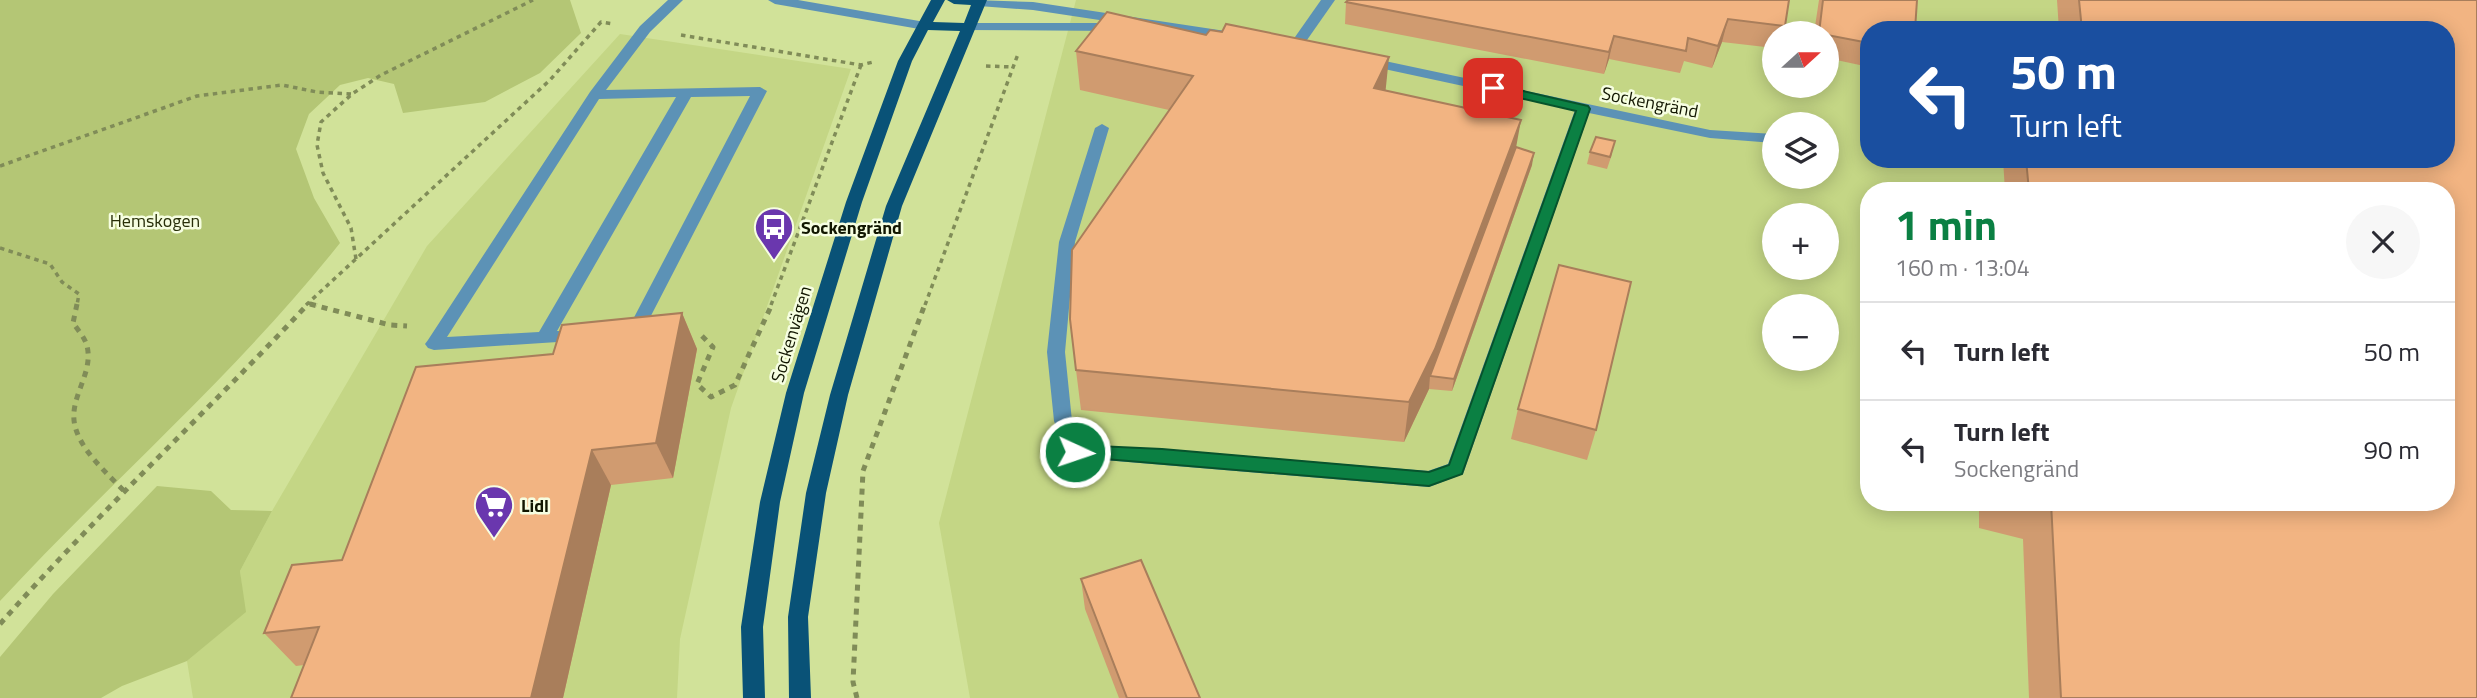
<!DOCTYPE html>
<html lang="en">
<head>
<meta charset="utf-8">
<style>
	:root { --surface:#fff; --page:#f7f7f7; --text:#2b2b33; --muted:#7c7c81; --line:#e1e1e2; --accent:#0b8043 }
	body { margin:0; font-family:"Titillium Web",sans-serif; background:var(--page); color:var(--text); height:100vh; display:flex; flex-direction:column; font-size:26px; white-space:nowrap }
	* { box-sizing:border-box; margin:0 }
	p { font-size:23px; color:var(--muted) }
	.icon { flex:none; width:38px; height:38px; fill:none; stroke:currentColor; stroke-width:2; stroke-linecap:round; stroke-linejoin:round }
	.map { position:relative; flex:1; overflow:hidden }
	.drawer { position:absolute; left:1860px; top:182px; width:595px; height:329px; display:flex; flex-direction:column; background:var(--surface); border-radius:28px; box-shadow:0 4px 18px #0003 }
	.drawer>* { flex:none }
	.guide { position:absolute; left:1860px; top:21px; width:595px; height:147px; border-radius:28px; box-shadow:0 4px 18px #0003; background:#1a4fa0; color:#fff; overflow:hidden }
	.needle { width:46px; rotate:69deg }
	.controls { position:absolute; left:1762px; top:21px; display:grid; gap:14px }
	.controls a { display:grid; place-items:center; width:77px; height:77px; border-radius:50%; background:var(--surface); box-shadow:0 4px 18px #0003; font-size:35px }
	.pin { position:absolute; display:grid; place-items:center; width:60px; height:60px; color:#fff; margin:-30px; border-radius:14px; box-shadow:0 4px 10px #0006 }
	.me { position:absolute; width:77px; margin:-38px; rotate:93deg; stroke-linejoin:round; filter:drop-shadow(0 0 5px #0008) }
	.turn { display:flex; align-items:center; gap:24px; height:147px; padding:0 35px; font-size:32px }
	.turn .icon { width:91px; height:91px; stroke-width:2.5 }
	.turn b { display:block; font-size:49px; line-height:60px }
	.round { display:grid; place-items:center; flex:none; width:74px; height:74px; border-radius:37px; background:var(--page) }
	.overview { display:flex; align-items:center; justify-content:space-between; height:119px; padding:0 35px }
	h1 { font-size:42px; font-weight:700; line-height:52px; color:var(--accent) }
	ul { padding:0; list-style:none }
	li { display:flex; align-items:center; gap:21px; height:98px; padding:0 35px; border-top:2px solid var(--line) }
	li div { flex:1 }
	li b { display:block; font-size:26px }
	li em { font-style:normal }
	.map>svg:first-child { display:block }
</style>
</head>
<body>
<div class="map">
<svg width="2477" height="698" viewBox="0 0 2477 698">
	<rect width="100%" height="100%" fill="#d1e299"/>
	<g fill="#c4d685" fill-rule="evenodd">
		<path d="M1076 0H2402L2477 9V698H970L939 523ZM1869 30H2446V159H1869ZM1774 33H1827V86H1774ZM1774 124H1827V177H1774ZM1869 191H2446V502H1869ZM1774 215H1827V268H1774ZM1774 306H1827V359H1774Z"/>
		<path d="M620 34 851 69 731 408 680 639 677 698H193L187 661 245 612 240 571 272 511 427 246Z"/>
	</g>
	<g fill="#b4c675">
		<path d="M0 0H570L581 33 540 73 485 102 403 113 394 84 368 78 340 85 309 114 296 149 314 198 340 243C238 372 112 480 0 601Z"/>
		<path d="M157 486 211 491 231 510 272 511 240 571 246 612 187 661 122 686 101 698H0V657L53 594Z"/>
	</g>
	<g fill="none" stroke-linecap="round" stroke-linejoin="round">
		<g stroke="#808c58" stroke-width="3.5" stroke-dasharray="4.5 4.5" stroke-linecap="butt">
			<path d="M681 35 861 65 873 62"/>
			<path d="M986 66 1013 67"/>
			<path d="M0 166 197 96 282 85 317 92 351 94"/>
			<path d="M0 248 50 264 62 282 79 294 77 305"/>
			<path d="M356 259 351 228 323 173 317 145 321 122 352 94 381 75 533 0"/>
			<path d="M308 303 317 305"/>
			<path d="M306 305 550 80 601 22 614 24"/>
			<path d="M771 305 861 65"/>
			<path d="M925 305 1018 54"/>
		</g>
		<g stroke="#808c58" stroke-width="5" stroke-dasharray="6 6" stroke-linecap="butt">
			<path d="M77 304 73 323C78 330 85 338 87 346 94 374 68 398 75 426 81 451 107 473 124 491"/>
			<path d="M310 304 390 325 407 326"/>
			<path d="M702 336 713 347 697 384 711 397 735 385 772 304"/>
			<path d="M0 624C98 513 207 412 308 304"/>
			<path d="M857 698 853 682 863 471 925 304"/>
		</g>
		<g fill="#5c92b6" fill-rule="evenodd">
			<path d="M668 0H683L650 32 606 90 760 87 767 91 640 337 627 339 618 333 621 329 629 327 750 96 691 97 557 331 588 332 591 336 588 340 434 350 428 348 425 344 428 340 590 92 640 26ZM676 97 539 332 447 337 599 99Z"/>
			<path d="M768 0H798L925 22 932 26 925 30 775 4Z"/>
			<path d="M974 0 1033 2 1232 32 1239 36 1232 40 1033 10 979 6 974 5Z"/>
			<path d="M1321 0H1335L1300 50H1290L1288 47Z"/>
			<path d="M969 23H1116L1123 27 1116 31 964 30V24Z"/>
			<path d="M1366 57 1710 130 1774 134V143L1710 138 1589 113 1463 474 1429 487 1068 457 1054 421 1047 352 1059 242 1095 128 1102 124 1109 128 1075 242 1065 352 1072 421 1082 445 1162 449 1428 471 1448 464 1575 110 1361 64 1359 61Z"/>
		</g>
		<path fill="#095277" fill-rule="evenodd" d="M931 0H945L933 22 964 23 971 5 954 4 947 0H987L902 206 848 395 826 493 808 617 811 698H789L788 617 806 493 830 395 886 206 960 31 928 30 912 61 862 202 804 393 780 502 763 627 765 698H743L741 627 760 502 786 393 846 202 898 61Z"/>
	</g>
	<g fill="#d09b70">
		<path d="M1789 0 1785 26 1782 33H1774V48L1722 42 1712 68 1684 61 1680 73 1609 59 1604 74 1345 24 1346 2Z"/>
		<path d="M1819 0H1917L1869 30V67L1827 58V33H1814Z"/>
		<path d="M2057 0H2477V698H2029L2023 539 1979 528V502H2446V191H2005L2003 159H2446V30H2059Z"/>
		<path d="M1076 51 1386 90 1516 147 1532 165 1452 391 1429 389 1404 442 1081 410 1076 370 1169 110 1080 90Z"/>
		<path d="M1590 152 1612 154 1607 169 1587 164Z"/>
		<path d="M682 313 697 349 673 478 611 485 563 698H291L304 665 296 666 264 633 342 560Z"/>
		<path d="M1518 409 1596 430 1587 460 1511 439Z"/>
		<path d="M1081 579 1200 698H1119L1085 609Z"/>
	</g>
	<g fill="#a97e5b">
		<path d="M1728 19 1722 42 1712 68 1718 46Z"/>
		<path d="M1614 36 1609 59 1604 74 1609 52Z"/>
		<path d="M1389 57 1385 96 1374 88Z"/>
		<path d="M1521 120 1514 159 1430 376 1429 389 1404 442 1409 402Z"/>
		<path d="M1534 153 1532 165 1452 391 1454 379Z"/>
		<path d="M682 313 697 349 673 478 656 443Z"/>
		<path d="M592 450 611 485 563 698H531Z"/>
	</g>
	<g fill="#f2b482" stroke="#a97e5b" stroke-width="2">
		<path d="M1348 0H1789L1785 26 1728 19 1718 46 1688 38 1686 51 1614 36 1609 52 1346 2Z"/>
		<path d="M1823 0H1917L1915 30H1869V43L1827 35V33H1819Z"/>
		<path d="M2079 0H2477V698H2061L2051 502H2446V191H2029L2026 159H2446V30H2082Z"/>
		<path d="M1107 12 1206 35 1210 30 1222 32 1226 24 1389 57 1374 88 1521 120 1435 349 1409 402 1076 370 1070 319 1072 250 1193 76 1076 51Z"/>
		<path d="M1596 137 1615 141 1610 157 1590 152Z"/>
		<path d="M1516 147 1534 153 1454 379 1430 376Z"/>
		<path d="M1559 265 1631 282 1596 430 1518 409Z"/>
		<path d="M682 313 656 443 592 450 531 698H291L319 627 264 633 292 565 342 560 416 367 553 354 562 325Z"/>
		<path d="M1141 560 1200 698H1127L1081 579Z"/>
	</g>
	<path fill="#0b8043" stroke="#07532c" stroke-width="2" d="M1493 84 1588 106 1590 109 1462 474 1429 486 1069 456 1066 452 1069 447 1075 445 1162 449 1429 472 1449 465 1576 111 1489 91V85Z"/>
	<defs>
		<g id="bus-pin" transform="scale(2.0125)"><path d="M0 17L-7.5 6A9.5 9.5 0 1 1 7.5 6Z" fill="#6a37ae" stroke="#f6fee1"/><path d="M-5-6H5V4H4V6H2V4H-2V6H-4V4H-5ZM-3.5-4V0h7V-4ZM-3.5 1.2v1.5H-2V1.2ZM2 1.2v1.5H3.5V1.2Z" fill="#fff"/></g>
		<g id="supermarket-pin" transform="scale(2.0125)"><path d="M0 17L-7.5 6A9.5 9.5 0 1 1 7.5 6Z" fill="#6a37ae" stroke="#f6fee1"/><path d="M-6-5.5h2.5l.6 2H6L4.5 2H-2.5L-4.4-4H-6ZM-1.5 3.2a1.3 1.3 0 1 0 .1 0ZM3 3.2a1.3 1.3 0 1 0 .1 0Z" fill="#fff"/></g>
	</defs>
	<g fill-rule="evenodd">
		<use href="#bus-pin" x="774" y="227"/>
		<use href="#supermarket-pin" x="494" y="505"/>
	</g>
	<g text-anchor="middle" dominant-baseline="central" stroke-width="5" stroke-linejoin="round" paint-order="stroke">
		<g font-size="18" fill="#111600" stroke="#f6fee1">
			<text transform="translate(1650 102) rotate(11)">Sockengränd</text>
			<text transform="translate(791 334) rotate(-73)">Sockenvägen</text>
		</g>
		<g font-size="18" fill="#282f09" stroke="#f6fee1">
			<text x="155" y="220">Hemskogen</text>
		</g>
		<g font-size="18" font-weight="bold" fill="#111600" stroke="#f6fee1" text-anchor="start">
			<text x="801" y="227">Sockengränd</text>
			<text x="521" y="505">Lidl</text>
		</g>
	</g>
</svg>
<div class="controls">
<a><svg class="needle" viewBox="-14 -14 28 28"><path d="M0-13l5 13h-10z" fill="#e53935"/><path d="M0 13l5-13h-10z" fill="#7c7c81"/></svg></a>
<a><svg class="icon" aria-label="layers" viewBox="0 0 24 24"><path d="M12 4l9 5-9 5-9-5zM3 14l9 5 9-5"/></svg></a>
<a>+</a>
<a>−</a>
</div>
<div class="pin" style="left:1493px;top:88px;background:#d93025"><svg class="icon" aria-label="arrive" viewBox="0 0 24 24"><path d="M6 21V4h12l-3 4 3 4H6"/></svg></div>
<svg class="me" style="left:1075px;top:452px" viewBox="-20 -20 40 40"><circle r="17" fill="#0b8043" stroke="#fff" stroke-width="3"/><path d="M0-11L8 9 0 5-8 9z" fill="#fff"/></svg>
<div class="guide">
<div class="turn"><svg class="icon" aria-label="left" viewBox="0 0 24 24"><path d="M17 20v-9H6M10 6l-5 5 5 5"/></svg><div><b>50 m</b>Turn left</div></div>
</div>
<section class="drawer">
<div class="overview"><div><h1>1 min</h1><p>160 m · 13:04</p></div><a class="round"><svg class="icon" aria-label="close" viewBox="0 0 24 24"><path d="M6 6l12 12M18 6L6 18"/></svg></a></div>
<ul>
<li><svg class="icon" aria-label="left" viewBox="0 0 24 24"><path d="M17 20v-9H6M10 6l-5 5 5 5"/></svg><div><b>Turn left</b></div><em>50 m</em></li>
<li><svg class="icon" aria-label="left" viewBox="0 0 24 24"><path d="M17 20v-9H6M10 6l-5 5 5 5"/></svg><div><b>Turn left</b><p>Sockengränd</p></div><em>90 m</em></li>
</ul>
</section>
</div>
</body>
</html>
